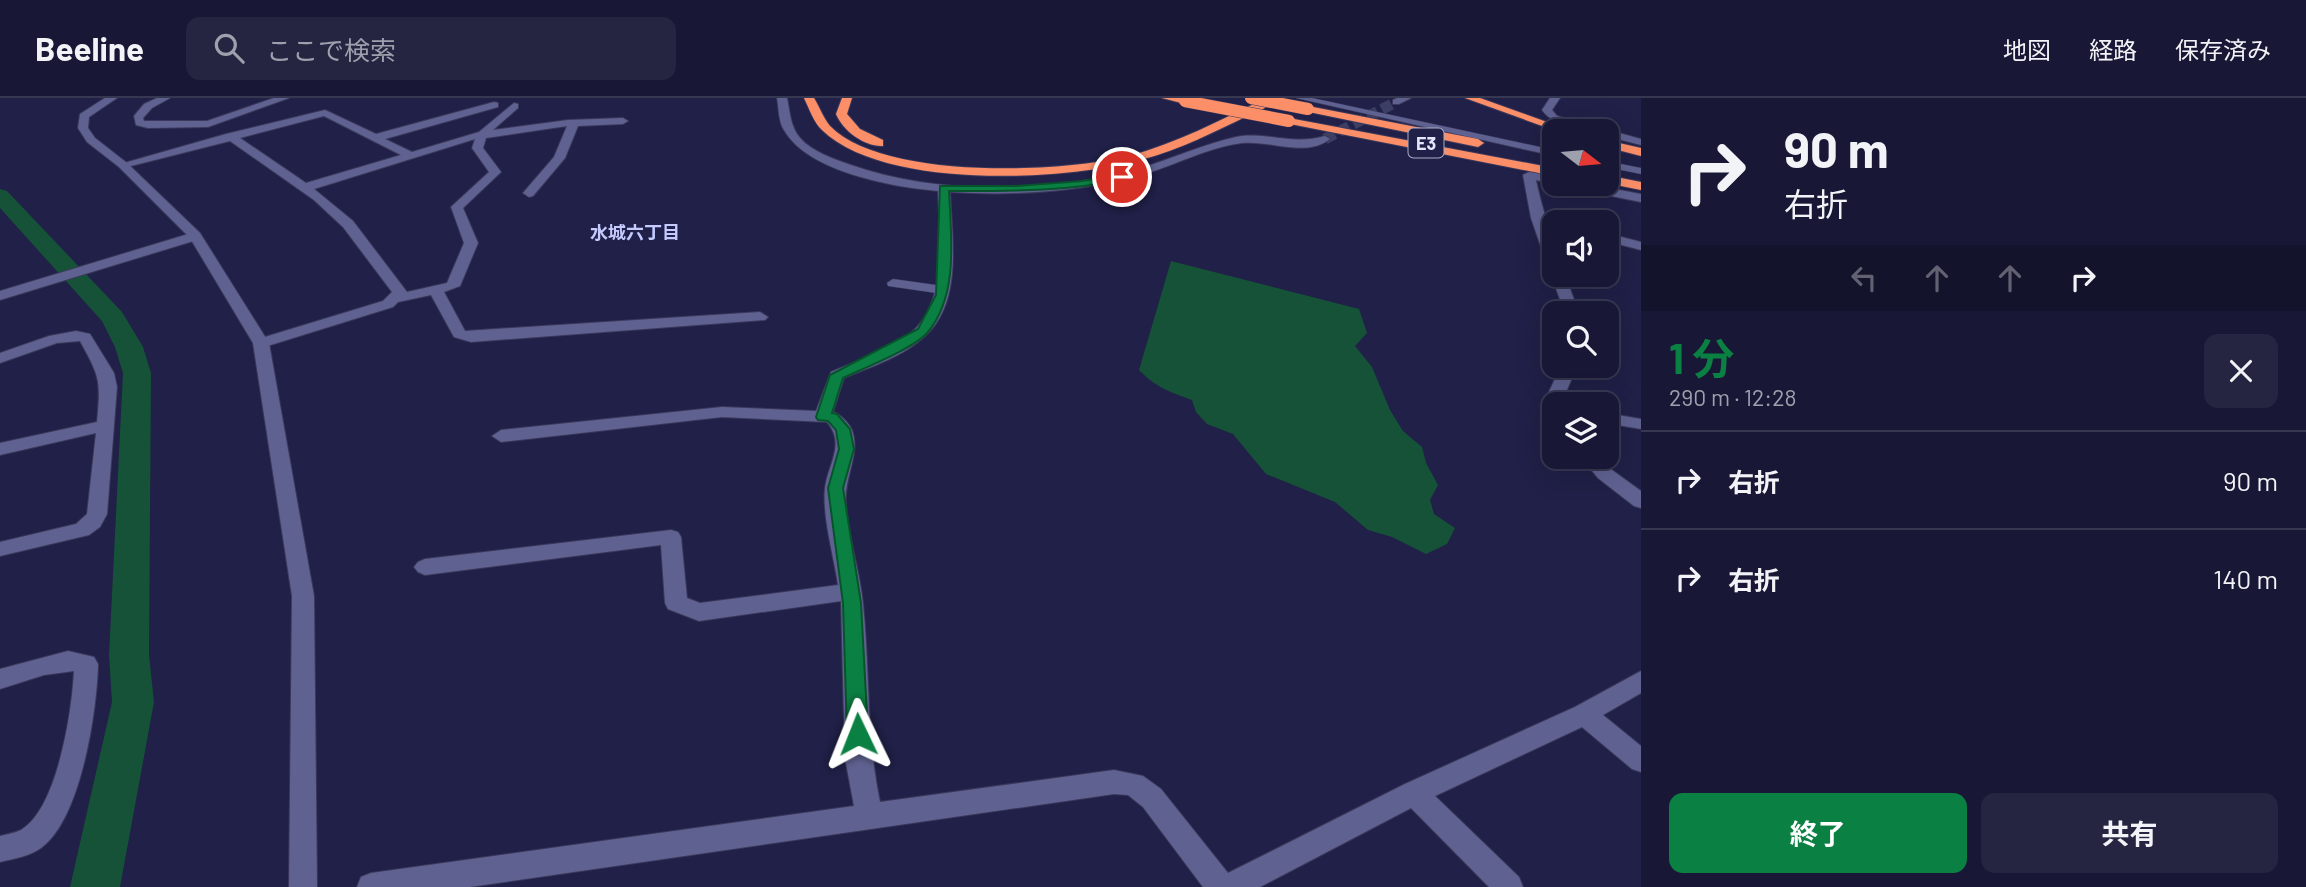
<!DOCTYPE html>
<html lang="ja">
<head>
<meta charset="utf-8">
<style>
	:root { --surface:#181836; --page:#252542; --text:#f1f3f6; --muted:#9fa0ad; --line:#363751; --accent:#0b8043 }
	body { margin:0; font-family:Barlow,"Noto Sans JP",sans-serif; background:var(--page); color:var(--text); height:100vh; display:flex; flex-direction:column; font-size:26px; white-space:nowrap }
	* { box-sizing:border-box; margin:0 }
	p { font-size:23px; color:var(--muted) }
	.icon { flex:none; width:38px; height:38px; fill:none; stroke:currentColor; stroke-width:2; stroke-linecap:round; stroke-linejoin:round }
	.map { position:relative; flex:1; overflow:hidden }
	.panel { display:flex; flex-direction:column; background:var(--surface); width:665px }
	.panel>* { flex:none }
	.guide { background:#181836; color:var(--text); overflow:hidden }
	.needle { width:46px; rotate:106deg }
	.controls { position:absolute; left:1542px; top:21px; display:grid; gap:14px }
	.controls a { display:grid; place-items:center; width:77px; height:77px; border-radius:14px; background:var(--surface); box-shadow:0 7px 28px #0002,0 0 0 2px var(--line); font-size:35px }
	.pin { position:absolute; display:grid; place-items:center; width:60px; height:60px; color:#fff; margin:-30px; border:4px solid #fff; border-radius:50%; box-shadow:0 2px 7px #0007 }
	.me { position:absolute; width:77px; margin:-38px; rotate:358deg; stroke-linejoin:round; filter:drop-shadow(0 0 5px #0008) }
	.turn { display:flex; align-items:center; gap:24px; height:147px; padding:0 28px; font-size:32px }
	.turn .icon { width:91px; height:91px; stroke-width:2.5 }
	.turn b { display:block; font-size:49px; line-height:60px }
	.lanes { display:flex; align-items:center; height:66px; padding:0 28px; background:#0003; justify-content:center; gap:35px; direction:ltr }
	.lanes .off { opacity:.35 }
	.round { display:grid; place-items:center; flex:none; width:74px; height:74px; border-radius:14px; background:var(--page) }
	.summary { display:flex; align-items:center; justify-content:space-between; height:119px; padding:0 28px }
	h1 { font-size:42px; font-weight:700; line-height:52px; color:var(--accent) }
	.button { display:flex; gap:14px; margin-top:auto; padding:14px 28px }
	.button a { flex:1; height:80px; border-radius:14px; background:var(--accent); color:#fff; font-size:28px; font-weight:700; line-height:80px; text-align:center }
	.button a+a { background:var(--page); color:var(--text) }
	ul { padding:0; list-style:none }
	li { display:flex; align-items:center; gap:21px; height:98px; padding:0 28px; border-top:2px solid var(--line) }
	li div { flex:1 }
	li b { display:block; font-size:26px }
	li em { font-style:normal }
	header { display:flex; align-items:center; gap:42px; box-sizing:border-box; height:98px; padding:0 35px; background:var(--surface); border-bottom:2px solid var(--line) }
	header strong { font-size:33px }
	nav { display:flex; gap:38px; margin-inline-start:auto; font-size:24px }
	.search { width:490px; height:63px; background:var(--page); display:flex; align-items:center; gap:18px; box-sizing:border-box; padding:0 24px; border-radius:14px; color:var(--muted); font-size:26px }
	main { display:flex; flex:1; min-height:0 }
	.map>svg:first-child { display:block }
</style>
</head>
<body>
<header>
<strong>Beeline</strong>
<div class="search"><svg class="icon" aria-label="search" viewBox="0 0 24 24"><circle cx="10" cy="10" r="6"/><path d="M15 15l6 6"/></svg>ここで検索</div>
<nav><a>地図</a><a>経路</a><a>保存済み</a></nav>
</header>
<main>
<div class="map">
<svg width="1641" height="789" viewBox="0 0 1641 789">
	<rect width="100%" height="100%" fill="#202048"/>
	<path fill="#165237" d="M1171 163 1359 211 1367 235 1355 248 1372 269 1390 312 1403 333 1422 349 1426 365 1438 387 1430 402 1434 416 1455 430 1447 446 1426 456 1392 439 1368 432 1335 404 1266 376 1233 336 1207 326 1196 314 1192 302C1170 294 1155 289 1139 272Z"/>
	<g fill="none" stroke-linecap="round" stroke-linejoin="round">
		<path fill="#165237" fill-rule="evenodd" d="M0 91 7 93 122 214 143 249 151 275 149 557 154 604 120 789H70L112 604 109 557 123 275 115 249 102 223 0 110Z"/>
		<path stroke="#3d3e63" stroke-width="11" stroke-dasharray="11 5" stroke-linecap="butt" d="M1325 41 1396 4"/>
		<g stroke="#3b385b" stroke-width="1">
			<g id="service">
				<path d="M1296 0H1312L1554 52V58Z"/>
				<path d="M1606 63 1641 70V76L1606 69Z"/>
				<path d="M893 181 943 188 950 192 943 196 888 188 887 185Z"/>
			</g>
		</g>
		<g stroke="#3b385b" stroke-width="2">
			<g id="minor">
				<path d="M157 0H170L152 10 143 20 144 23H207L274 0H289L208 29 148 30 136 27 134 18 144 6Z"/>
				<path d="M777 0H787C790 14 790 28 800 40 812 54 834 61 851 67 934 96 1034 95 1119 76 1159 67 1196 48 1236 39 1267 33 1290 48 1325 38L1330 41C1306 60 1270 42 1242 45 1208 49 1174 68 1141 77 1079 94 1013 98 950 94 952 139 963 204 925 238 904 258 871 269 844 280L833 314C840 316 849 325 852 332 861 356 843 381 846 406 848 440 860 473 863 506 870 574 866 637 880 704L1114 672 1143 678 1161 691 1228 775 1405 686 1575 609 1641 573V595L1603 617 1641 648V674L1632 671 1582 629 1435 698 1519 779 1523 789H1489L1411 710 1260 789H1203L1143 709 1128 697 1114 696 470 789H357L361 779 371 775 854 708 845 660 841 503 699 523 668 511 665 505 661 447 425 477 418 474 414 469 418 464 425 461 671 432 678 434 681 439 687 500 700 505 838 487C834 459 822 418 825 390 828 366 846 346 827 324L722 319 501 344 492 338 501 332 722 309 816 313 831 274C858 262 897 251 917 229 948 195 939 135 938 93 893 89 808 74 784 32 778 23 779 10 777 0Z"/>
				<path d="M1397 0H1411L1399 6H1393V2Z"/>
				<path d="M1550 0H1560L1552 12 1557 18 1641 41V47L1606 38V33C1585 33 1555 30 1542 12Z"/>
				<path d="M494 4 498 5V9L385 41 412 54 479 34 514 5 518 6V10L493 32 568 22 623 20 628 23 623 26 578 28 565 60 533 98 529 99 523 95 554 59 567 28 486 40 483 50 501 74 463 110 478 145 460 188 444 194 465 233 760 214 768 219 765 222 471 244 454 239 431 197 398 204 393 209 261 250 253 245 255 242 383 203 392 194 343 129 314 102 230 43 123 70 117 67 226 36 325 12 376 36ZM324 18 401 57 306 85 240 40ZM475 41 472 50 489 74 451 109 464 145 447 185 407 194 353 123 314 91Z"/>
				<path d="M1529 74 1554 78V86L1536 82C1542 112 1554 140 1554 170L1547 166 1531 120 1523 77Z"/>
				<path d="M1565 86H1588L1641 96V104L1571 90Z"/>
				<path d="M195 134 200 135V141L0 202V193Z"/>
				<path d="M1606 135 1641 144V152L1606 143Z"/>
				<path d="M1553 174 1554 177H1565L1579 215H1565L1551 177Z"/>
				<path d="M76 233 90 236 114 275 117 289 107 416 100 429 89 437 0 458V444L76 426 87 416 96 335 0 357V345L97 324C101 283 100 279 80 243L57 245 0 265V255L49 238Z"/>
				<path d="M1561 268H1577L1561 306H1554V321L1548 320 1541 311Z"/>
				<path d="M1606 315 1641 321V331L1606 325Z"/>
				<path d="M1581 359H1600L1612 372 1641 393V410L1634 408 1598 380Z"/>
				<path d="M68 553 94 559 98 566C97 613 81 721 41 750 30 758 13 761 0 764V738C7 736 15 735 21 732 58 710 72 612 74 573L44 577 0 591V571Z"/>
			</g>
		</g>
		<g stroke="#3b385b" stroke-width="2">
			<path id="tertiary" d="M105 0H117L89 19 88 30 95 40 127 65 200 135 269 245 314 498 317 789H289L292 498 253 245 190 140 119 69 87 44 78 30 80 16Z"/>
		</g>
		<g stroke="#3b385b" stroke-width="2">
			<g id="motorway">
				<path d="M804 0H814C819 8 824 21 830 28 883 82 1060 75 1129 58 1177 45 1221 22 1266 0H1279C1268 10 1251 16 1237 23 1202 40 1166 57 1128 65 1052 83 882 90 822 32 814 25 809 10 804 0Z"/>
				<path d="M842 0H852L847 16 860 31 883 42V48C865 49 843 33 836 16Z"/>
				<path d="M1162 0H1186L1190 3 1185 6Z"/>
				<path d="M1465 0H1480L1572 33H1556Z"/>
				<path d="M1308 8 1478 41 1484 45 1478 49 1304 13V9Z"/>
				<path d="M1289 20 1554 70V78L1285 25V21Z"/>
				<path d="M1606 42 1641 50V58L1606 49Z"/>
				<path d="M1606 77 1641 84V92L1606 85Z"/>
			</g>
		</g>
		<use href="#service" fill="#5f6291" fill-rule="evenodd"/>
		<use href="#minor" fill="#5f6291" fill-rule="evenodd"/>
		<use href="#tertiary" fill="#5f6291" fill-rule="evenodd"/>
		<use href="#motorway" fill="#fc8f68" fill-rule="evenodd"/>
		<g stroke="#3b385b" stroke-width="13" stroke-linecap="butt">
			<g id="motorway-bridge">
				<path d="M1251 0 1308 11"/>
				<path d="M1185 3 1289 23"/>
			</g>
		</g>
		<use href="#motorway-bridge" stroke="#fc8f68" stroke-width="12"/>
	</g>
	<path fill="#0b8043" stroke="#07532c" stroke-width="2" d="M1122 76 1125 77V81C1067 94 1008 93 949 93 951 139 959 196 928 234 915 250 864 270 843 280L832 315 837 316 850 331 854 351 843 390 861 505 868 636 865 642 858 645 850 642 847 636 843 505 828 390 839 351 836 332 828 323 818 322 816 319 830 277 918 231 936 197 940 88H1015L1082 83Z"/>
	<g text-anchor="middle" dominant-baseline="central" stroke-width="5" stroke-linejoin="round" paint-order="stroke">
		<rect fill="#202048" stroke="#a9abc6" stroke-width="2" x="1408.5" y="30.5" width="35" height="29" rx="5"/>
		<g font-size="18" font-weight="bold" fill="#e4e7fc">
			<text x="1426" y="45">E3</text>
		</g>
		<g font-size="18" font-weight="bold" fill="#c4c9fe" stroke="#202048">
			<text x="635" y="134">水城六丁目</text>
		</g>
	</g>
</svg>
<div class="controls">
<a><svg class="needle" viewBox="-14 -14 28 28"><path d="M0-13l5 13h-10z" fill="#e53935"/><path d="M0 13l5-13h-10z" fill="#9fa0ad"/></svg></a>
<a><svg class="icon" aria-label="sound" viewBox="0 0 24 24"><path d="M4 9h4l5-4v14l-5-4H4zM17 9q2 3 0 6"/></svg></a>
<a><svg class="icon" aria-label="search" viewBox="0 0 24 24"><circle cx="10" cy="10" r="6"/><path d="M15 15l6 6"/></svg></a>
<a><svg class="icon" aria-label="layers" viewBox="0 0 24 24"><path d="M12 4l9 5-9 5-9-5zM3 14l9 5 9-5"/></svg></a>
</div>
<div class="pin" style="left:1122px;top:79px;background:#d93025"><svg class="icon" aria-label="arrive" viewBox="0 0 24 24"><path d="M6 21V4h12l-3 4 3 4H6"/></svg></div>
<svg class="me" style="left:858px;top:636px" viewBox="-20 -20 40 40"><path d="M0-17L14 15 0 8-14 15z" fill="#0b8043" stroke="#fff" stroke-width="4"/></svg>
</div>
<section class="panel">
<div class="guide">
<div class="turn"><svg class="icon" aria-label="right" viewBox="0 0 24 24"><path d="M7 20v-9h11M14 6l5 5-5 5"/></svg><div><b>90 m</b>右折</div></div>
<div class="lanes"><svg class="icon off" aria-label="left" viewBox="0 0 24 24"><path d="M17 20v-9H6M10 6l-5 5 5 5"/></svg><svg class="icon off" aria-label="ahead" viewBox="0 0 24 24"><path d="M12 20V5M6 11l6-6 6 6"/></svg><svg class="icon off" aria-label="ahead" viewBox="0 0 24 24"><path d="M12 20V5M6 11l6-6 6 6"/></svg><svg class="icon" aria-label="right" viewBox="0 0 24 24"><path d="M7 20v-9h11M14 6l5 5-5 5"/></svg></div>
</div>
<div class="summary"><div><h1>1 分</h1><p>290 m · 12:28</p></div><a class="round"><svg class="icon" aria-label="close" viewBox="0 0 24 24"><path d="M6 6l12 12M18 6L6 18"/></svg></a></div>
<ul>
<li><svg class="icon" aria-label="right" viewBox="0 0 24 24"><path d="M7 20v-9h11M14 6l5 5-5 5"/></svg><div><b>右折</b></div><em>90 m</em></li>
<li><svg class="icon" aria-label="right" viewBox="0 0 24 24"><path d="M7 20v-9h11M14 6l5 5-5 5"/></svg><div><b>右折</b></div><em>140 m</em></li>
</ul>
<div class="button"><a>終了</a><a>共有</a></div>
</section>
</main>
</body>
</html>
